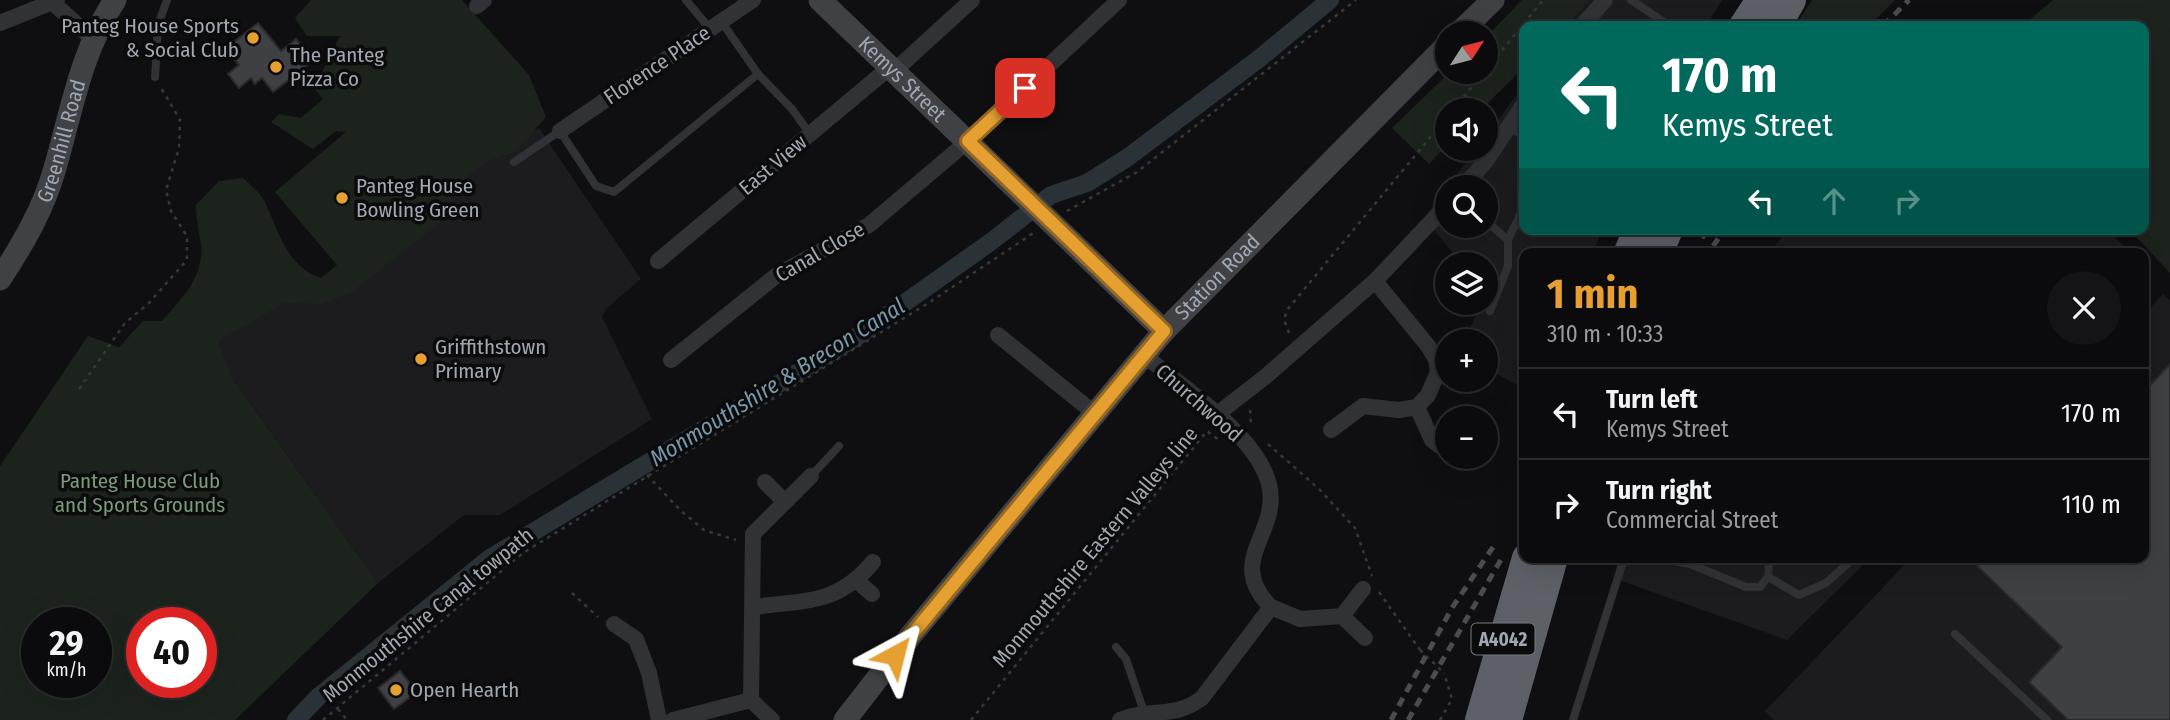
<!DOCTYPE html>
<html lang="en">
<head>
<meta charset="utf-8">
<style>
	:root { --surface:#0b0b0d; --page:#141416; --text:#f1f3f6; --muted:#9a9b9d; --line:#2b2b2e; --accent:#e6a032 }
	body { margin:0; font-family:"Fira Sans Condensed",sans-serif; background:var(--page); color:var(--text); height:100vh; display:flex; flex-direction:column; font-size:26px; white-space:nowrap }
	* { box-sizing:border-box; margin:0 }
	p { font-size:23px; color:var(--muted) }
	.icon { flex:none; width:38px; height:38px; fill:none; stroke:currentColor; stroke-width:2; stroke-linecap:round; stroke-linejoin:round }
	.map { position:relative; flex:1; overflow:hidden }
	.panel { position:absolute; left:1519px; top:248px; width:630px; height:315px; display:flex; flex-direction:column; background:var(--surface); border-radius:14px; box-shadow:0 7px 28px #0002,0 0 0 2px var(--line) }
	.panel>* { flex:none }
	.top-card { position:absolute; left:1519px; top:21px; width:630px; height:214px; border-radius:14px; box-shadow:0 7px 28px #0002,0 0 0 2px var(--line); background:#00695c; color:#fff; overflow:hidden }
	.needle { width:46px; rotate:54deg }
	.tools { position:absolute; left:1435px; top:21px; display:grid; gap:14px }
	.tools a { display:grid; place-items:center; width:63px; height:63px; border-radius:50%; background:var(--surface); box-shadow:0 7px 28px #0002,0 0 0 2px var(--line); font-size:35px }
	.speed { position:absolute; left:21px; top:607px; display:flex; gap:14px; font-size:35px; font-weight:700; text-align:center }
	.speed>* { display:grid; place-content:center; width:91px; height:91px; border-radius:50%; background:var(--surface); box-shadow:0 7px 28px #0002,0 0 0 2px var(--line); line-height:1 }
	.speed small { font-size:18px; font-weight:400 }
	.speed .limit { border:10px solid #d22; background:#fff; color:#111 }
	.pin { position:absolute; display:grid; place-items:center; width:60px; height:60px; color:#fff; margin:-30px; border-radius:14px; box-shadow:0 4px 10px #0006 }
	.me { position:absolute; width:77px; margin:-38px; rotate:38deg; stroke-linejoin:round; filter:drop-shadow(0 0 5px #0008) }
	.turn { display:flex; align-items:center; gap:24px; height:147px; padding:0 28px; font-size:32px }
	.turn .icon { width:91px; height:91px; stroke-width:2.5 }
	.turn b { display:block; font-size:49px; line-height:60px }
	.lanes { display:flex; align-items:center; height:66px; padding:0 28px; background:#0003; justify-content:center; gap:35px; direction:ltr }
	.lanes .off { opacity:.35 }
	.round { display:grid; place-items:center; flex:none; width:74px; height:74px; border-radius:37px; background:var(--page) }
	.overview { display:flex; align-items:center; justify-content:space-between; height:119px; padding:0 28px }
	h1 { font-size:42px; font-weight:700; line-height:52px; color:var(--accent) }
	ul { padding:0; list-style:none }
	li { display:flex; align-items:center; gap:21px; height:91px; padding:0 28px; border-top:2px solid var(--line) }
	li div { flex:1 }
	li b { display:block; font-size:26px }
	li em { font-style:normal }
	.map>svg:first-child { display:block }
</style>
</head>
<body>
<div class="map">
<svg width="2170" height="720" viewBox="0 0 2170 720">
	<rect width="100%" height="100%" fill="#0f0f11"/>
	<g fill="#1c1c1e" fill-rule="evenodd">
		<path d="M1590 0H1722L1706 26H1569Z"/>
		<path d="M1524 85V229H1602L1593 254H1524V389L1486 368V341H1464L1482 303H1486V264H1462L1424 218 1476 149H1486V136ZM1447 187H1486V226H1447Z"/>
		<path d="M539 128 641 279 607 308 602 317 652 419 500 515H464L378 583 207 342 296 277 324 292 491 152Z"/>
		<path d="M1788 229H2107L2131 254H1769Z"/>
		<path d="M2163 294 2170 300V720H1774L1765 711 1911 558H2144V315Z"/>
		<path d="M1622 558H1870L1787 640 1616 579Z"/>
	</g>
	<g fill="#1c231d" fill-rule="evenodd">
		<path d="M311 0H462L529 75 546 117 516 151 488 161 459 183 440 222 352 292 322 304 284 303 218 341 231 376 378 583 235 720H0V466L88 336 119 347 143 321H162C183 297 204 277 201 244 199 231 196 219 196 205L219 181 243 178C250 185 261 193 265 202 278 231 288 268 321 278L337 265 275 192 346 132 336 131 313 149 271 122 279 114 301 118 323 99 314 88 340 36H307L295 18ZM96 623V682H37V623ZM142 623H201V682H142Z"/>
		<path d="M1522 0H1590L1568 26H1524V67L1481 110H1447V145L1429 164 1392 128 1450 72H1486V37Z"/>
		<path d="M1812 0H1895L1869 26H1795Z"/>
		<path d="M2053 0H2170V273L2129 229H2144V26H2022Z"/>
	</g>
	<g fill="none" stroke-linecap="round" stroke-linejoin="round">
		<path stroke="#2a3238" stroke-width="18" d="M296 720 318 697 490 558 858 336 992 241 1051 195 1087 183 1127 158 1260 58 1330 0"/>
	</g>
	<g fill="#3e4044" stroke="#2a2a2d" stroke-width="2">
		<path d="M258 23 281 51 296 39 313 61 273 92 262 78 255 84 251 78 239 88 228 74 239 65 225 49Z"/>
		<path d="M2170 364V720H2068L2029 682 2062 647 1977 566 1984 558H2144V392Z"/>
		<path d="M400 671 417 692 394 709 378 688Z"/>
	</g>
	<g fill="none" stroke-linecap="round" stroke-linejoin="round">
		<g stroke="#37393c" stroke-width="2.5" stroke-dasharray="3.5 5" stroke-linecap="butt">
			<path d="M1486 70 1543 0"/>
			<path d="M1453 110 1484 72"/>
			<path d="M1067 211 1137 172 1356 0"/>
			<path d="M1289 333 1284 320 1287 310 1447 117"/>
			<path d="M79 389 125 323 149 303 187 260V236L171 211 166 190 179 148 180 120 160 86"/>
			<path d="M1250 410 1251 424"/>
			<path d="M1268 444 1319 489 1355 528 1372 576"/>
			<path d="M647 475 680 510 704 530 736 540"/>
			<path d="M1379 592 1420 650"/>
			<path d="M572 593 598 617"/>
			<path d="M338 709 347 720"/>
			<path d="M323 720 523 553 930 302 1035 232"/>
			<path d="M971 720 1207 431 1219 440"/>
			<path d="M1440 720 1452 699 1444 673"/>
		</g>
		<g stroke="#313235" stroke-width="8">
			<path d="M686 0 710 29"/>
			<path d="M1631 0 1670 26"/>
			<path d="M758 74 792 109 810 134"/>
			<path d="M155 77 158 25 167 0"/>
			<path d="M1509 127 1524 136"/>
			<path d="M514 162 560 131 596 186 614 192 758 74 721 21"/>
			<path d="M1486 221 1508 240V266L1490 311"/>
			<path d="M1508 240 1524 207"/>
			<path d="M811 476 839 446"/>
			<path d="M1658 558 1690 564 1746 587H1760L1768 577 1769 563 1764 558"/>
			<path d="M1768 577 1799 595 1826 583 1854 558"/>
			<path d="M1955 634 2047 720"/>
			<path d="M1116 647 1126 659 1145 715"/>
			<path d="M1573 720 1624 558"/>
		</g>
		<g stroke="#313235" stroke-width="16">
			<path d="M52 2 92 38"/>
			<path d="M477 6 484 0"/>
			<path d="M0 23 57 0"/>
			<path d="M1582 26 1605 0"/>
			<path d="M893 72 972 0"/>
			<path d="M560 131 753 0"/>
			<path d="M1463 187 1486 161 1524 104"/>
			<path d="M658 261 889 68"/>
			<path d="M998 335 1094 413"/>
			<path d="M671 360 777 275 869 225 968 141 1119 0"/>
			<path d="M1417 407 1432 440 1447 451"/>
			<path d="M1216 415 1265 377 1375 281 1447 205"/>
			<path d="M1331 430 1363 406 1399 410 1417 407 1428 395 1438 372 1436 359 1428 346 1375 281"/>
			<path d="M1461 457 1473 462"/>
			<path d="M765 482 785 502"/>
			<path d="M857 581 872 594"/>
			<path d="M753 607C806 600 837 605 873 562"/>
			<path d="M1271 607 1300 619 1342 616 1363 589"/>
			<path d="M1342 616 1365 638"/>
			<path d="M614 624 636 639 649 673 659 720"/>
			<path d="M751 700 753 534 811 476"/>
			<path d="M673 720 751 700 772 720"/>
			<path d="M1120 720C1152 707 1173 720 1202 698L1271 607C1224 560 1281 534 1269 484 1256 434 1182 387 1144 355"/>
		</g>
		<g stroke="#3f4145" stroke-width="23">
			<path id="s1" d="M820 0 1164 331"/>
			<path d="M1459 33 1493 0"/>
			<path id="s2" d="M0 279C23 244 44 208 55 168 72 109 81 52 115 0"/>
			<path id="s3" d="M845 720 912 634 1164 331 1447 45"/>
		</g>
		<g stroke="#5d6066" stroke-width="30">
			<path d="M1744 26 1761 0"/>
			<path d="M1776 26 1791 0"/>
			<path d="M1628 254 1639 229"/>
			<path d="M1658 254 1668 229"/>
			<path d="M1480 720 1527 558"/>
			<path d="M1507 720 1553 558"/>
		</g>
		<g stroke="#4a4c50" stroke-width="5" stroke-dasharray="9 7" stroke-linecap="butt">
			<path d="M1883 26 1909 0"/>
			<path d="M1702 238 1708 229"/>
			<path d="M1713 246 1725 229"/>
			<path d="M1391 720 1452 608 1493 547"/>
			<path d="M1408 720 1503 556"/>
		</g>
		<path stroke="#37393c" stroke-width="2.5" stroke-dasharray="3.5 5" stroke-linecap="butt" d="M1420 650 1444 673"/>
	</g>
	<g fill="none" stroke-linecap="round" stroke-linejoin="round">
		<g stroke="#966820" stroke-width="18">
			<path id="route" d="M895 655 1164 331 968 141 1025 88"/>
		</g>
		<use href="#route" stroke="#e6a032" stroke-width="12"/>
	</g>
	<g fill="#e6a032" stroke="#0b0b0c" stroke-width="2.5">
		<circle cx="253" cy="38" r="7"/>
		<circle cx="276" cy="67" r="7"/>
		<circle cx="342" cy="198" r="7"/>
		<circle cx="421" cy="359" r="7"/>
		<circle cx="396" cy="690" r="7"/>
	</g>
	<g text-anchor="middle" dominant-baseline="central" stroke-width="7" stroke-linejoin="round" paint-order="stroke">
		<rect fill="#0b0b0c" stroke="#747880" stroke-width="2" x="1471.5" y="623.5" width="63" height="31" rx="5"/>
		<g font-size="19" font-weight="bold" fill="#a1a7b1">
			<text x="1503" y="639">A4042</text>
		</g>
		<g font-size="21" fill="#a1a7b1" stroke="#0b0b0c" text-anchor="start">
			<text x="239" y="26" text-anchor="end">Panteg House Sports<tspan x="239" dy="24">&amp; Social Club</tspan></text>
			<text x="290" y="55">The Panteg<tspan x="290" dy="24">Pizza Co</tspan></text>
			<text x="356" y="186">Panteg House<tspan x="356" dy="24">Bowling Green</tspan></text>
			<text x="435" y="347">Griffithstown<tspan x="435" dy="24">Primary</tspan></text>
			<text x="410" y="690">Open Hearth</text>
		</g>
		<g font-size="21" fill="#a1a7b1" stroke="#0b0b0c">
			<text transform="translate(657 65) rotate(-34)">Florence Place</text>
			<text stroke="none"><textPath href="#s1" startOffset="114">Kemys Street</textPath></text>
			<text stroke="none"><textPath href="#s2" startOffset="152">Greenhill Road</textPath></text>
			<text transform="translate(773 165) rotate(-40)">East View</text>
			<text transform="translate(820 252) rotate(-30)">Canal Close</text>
			<text stroke="none"><textPath href="#s3" startOffset="579">Station Road</textPath></text>
			<text transform="translate(1199 403) rotate(41)">Churchwood</text>
			<text transform="translate(1095 547) rotate(-50)">Monmouthshire Eastern Valleys line</text>
			<text transform="translate(428 615) rotate(-39)">Monmouthshire Canal towpath</text>
		</g>
		<g font-size="21" fill="#799b79" stroke="#0b0b0c">
			<text x="140" y="481">Panteg House Club<tspan x="140" dy="24">and Sports Grounds</tspan></text>
		</g>
		<g font-size="23" font-style="italic" fill="#7996ab" stroke="#0b0b0c">
			<text transform="translate(777 382) rotate(-32)">Monmouthshire &amp; Brecon Canal</text>
		</g>
	</g>
</svg>
<div class="tools">
<a><svg class="needle" viewBox="-14 -14 28 28"><path d="M0-13l5 13h-10z" fill="#e53935"/><path d="M0 13l5-13h-10z" fill="#9a9b9d"/></svg></a>
<a><svg class="icon" aria-label="sound" viewBox="0 0 24 24"><path d="M4 9h4l5-4v14l-5-4H4zM17 9q2 3 0 6"/></svg></a>
<a><svg class="icon" aria-label="search" viewBox="0 0 24 24"><circle cx="10" cy="10" r="6"/><path d="M15 15l6 6"/></svg></a>
<a><svg class="icon" aria-label="layers" viewBox="0 0 24 24"><path d="M12 4l9 5-9 5-9-5zM3 14l9 5 9-5"/></svg></a>
<a>+</a>
<a>−</a>
</div>
<div class="speed"><div>29<small>km/h</small></div><div class="limit">40</div></div>
<div class="pin" style="left:1025px;top:88px;background:#d93025"><svg class="icon" aria-label="arrive" viewBox="0 0 24 24"><path d="M6 21V4h12l-3 4 3 4H6"/></svg></div>
<svg class="me" style="left:895px;top:655px" viewBox="-20 -20 40 40"><path d="M0-17L14 15 0 8-14 15z" fill="#e6a032" stroke="#fff" stroke-width="4"/></svg>
<div class="top-card">
<div class="turn"><svg class="icon" aria-label="left" viewBox="0 0 24 24"><path d="M17 20v-9H6M10 6l-5 5 5 5"/></svg><div><b>170 m</b>Kemys Street</div></div>
<div class="lanes"><svg class="icon" aria-label="left" viewBox="0 0 24 24"><path d="M17 20v-9H6M10 6l-5 5 5 5"/></svg><svg class="icon off" aria-label="ahead" viewBox="0 0 24 24"><path d="M12 20V5M6 11l6-6 6 6"/></svg><svg class="icon off" aria-label="right" viewBox="0 0 24 24"><path d="M7 20v-9h11M14 6l5 5-5 5"/></svg></div>
</div>
<section class="panel">
<div class="overview"><div><h1>1 min</h1><p>310 m · 10:33</p></div><a class="round"><svg class="icon" aria-label="close" viewBox="0 0 24 24"><path d="M6 6l12 12M18 6L6 18"/></svg></a></div>
<ul>
<li><svg class="icon" aria-label="left" viewBox="0 0 24 24"><path d="M17 20v-9H6M10 6l-5 5 5 5"/></svg><div><b>Turn left</b><p>Kemys Street</p></div><em>170 m</em></li>
<li><svg class="icon" aria-label="right" viewBox="0 0 24 24"><path d="M7 20v-9h11M14 6l5 5-5 5"/></svg><div><b>Turn right</b><p>Commercial Street</p></div><em>110 m</em></li>
</ul>
</section>
</div>
</body>
</html>
